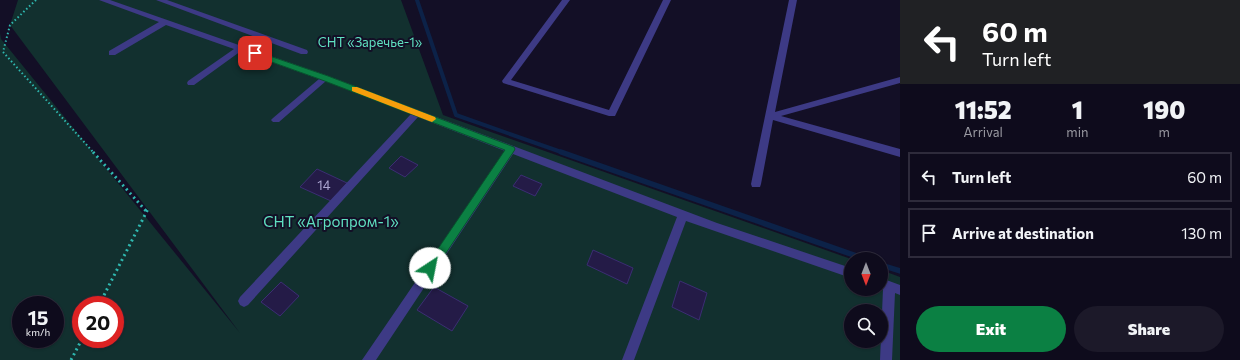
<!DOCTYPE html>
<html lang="en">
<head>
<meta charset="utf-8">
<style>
	:root { --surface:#0e0b1c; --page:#1c1929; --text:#f1f3f6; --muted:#9b9ba3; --line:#2e2b3b; --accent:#0b8043 }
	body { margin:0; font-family:Commissioner,sans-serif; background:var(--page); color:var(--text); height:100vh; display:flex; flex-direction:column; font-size:15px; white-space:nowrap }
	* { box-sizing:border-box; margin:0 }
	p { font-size:13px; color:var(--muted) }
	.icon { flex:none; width:22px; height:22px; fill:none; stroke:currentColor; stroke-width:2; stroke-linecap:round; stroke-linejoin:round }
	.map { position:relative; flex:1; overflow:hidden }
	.drawer { display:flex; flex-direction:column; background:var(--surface); width:340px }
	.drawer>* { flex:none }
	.top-card { background:#202124; color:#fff; overflow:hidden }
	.needle { width:26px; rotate:180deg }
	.controls { position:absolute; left:844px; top:252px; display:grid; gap:8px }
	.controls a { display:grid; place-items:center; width:44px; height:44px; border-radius:50%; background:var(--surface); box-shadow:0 1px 3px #0004,0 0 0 1px var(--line); font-size:20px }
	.speed { position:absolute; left:12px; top:296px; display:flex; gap:8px; font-size:20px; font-weight:700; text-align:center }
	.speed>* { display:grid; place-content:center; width:52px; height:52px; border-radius:50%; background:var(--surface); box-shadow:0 1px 3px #0004,0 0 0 1px var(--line); line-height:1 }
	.speed small { font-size:10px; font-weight:400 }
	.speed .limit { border:6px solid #d22; background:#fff; color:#111 }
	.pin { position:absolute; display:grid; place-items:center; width:34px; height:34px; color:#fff; margin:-17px; border-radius:8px; box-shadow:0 2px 6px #0006 }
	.me { position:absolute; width:44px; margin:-22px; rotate:34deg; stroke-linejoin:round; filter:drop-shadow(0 0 3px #0008) }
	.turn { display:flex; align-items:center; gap:14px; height:84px; padding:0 16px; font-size:18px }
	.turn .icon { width:52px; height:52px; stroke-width:2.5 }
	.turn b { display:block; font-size:28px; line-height:34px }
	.eta { display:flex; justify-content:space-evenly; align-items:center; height:68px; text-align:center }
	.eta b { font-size:24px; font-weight:800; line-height:28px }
	.primary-button { display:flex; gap:8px; margin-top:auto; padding:8px 16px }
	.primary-button a { flex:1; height:46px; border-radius:24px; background:var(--accent); color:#fff; font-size:16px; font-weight:800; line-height:46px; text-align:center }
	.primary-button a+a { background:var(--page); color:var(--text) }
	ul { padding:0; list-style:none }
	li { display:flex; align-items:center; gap:12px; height:50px; margin:0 8px 6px; padding:0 8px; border:2px solid var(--line); border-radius:0px }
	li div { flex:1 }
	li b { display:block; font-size:15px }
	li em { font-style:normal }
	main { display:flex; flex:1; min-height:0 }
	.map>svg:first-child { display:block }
</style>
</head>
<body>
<main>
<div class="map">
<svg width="900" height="360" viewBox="0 0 900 360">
	<rect width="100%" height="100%" fill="#130f26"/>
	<path fill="#12302f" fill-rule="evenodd" d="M18 0H401L443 115 851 259V289H881V270L900 277V360H0V33L1 39 240 333 10 25ZM21 305H55V339H21ZM81 305H115V339H81ZM851 311H881V341H851Z"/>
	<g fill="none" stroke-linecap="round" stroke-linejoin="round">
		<path stroke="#0c2248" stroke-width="4" d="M417 0 456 115 564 153"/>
		<g stroke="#0c2248" stroke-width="5.5">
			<path d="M561 152 865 259"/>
			<path d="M881 265 900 271"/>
		</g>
	</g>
	<g fill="#241b47" stroke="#3b2d73">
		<path d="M401 156 418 165 405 177 389 168Z"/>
		<path d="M317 169 347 183 331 201 300 187Z"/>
		<path d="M521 175 542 184 535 196 513 186Z"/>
		<path d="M593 250 633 268 627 284 587 265Z"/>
		<path d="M680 281 707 293 699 320 672 307Z"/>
		<path d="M281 282 299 296 280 316 261 302Z"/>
		<path d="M434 287 468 306 452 331 417 310Z"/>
	</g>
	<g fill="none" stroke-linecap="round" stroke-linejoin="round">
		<path stroke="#2fb8b0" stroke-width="2" stroke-dasharray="1.5 2.5" stroke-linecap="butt" d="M36 0 10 25 3 52 94 153"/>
		<g stroke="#2fb8b0" stroke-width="3" stroke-dasharray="2 3.5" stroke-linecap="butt">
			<path d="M93 152 147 212"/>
			<path d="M99 305 148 209"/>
			<path d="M71 360 82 339"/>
		</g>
		<g fill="#3d3a85" fill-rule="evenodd">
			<path d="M99 0H110L328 76 717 223 851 268V278L686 221 634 360H622L677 217 513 154 376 360H362L505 151 418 117 248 305 244 307 240 305 238 301 240 297 411 114 326 81 279 122H273L271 120 273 118 319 79 241 51 194 85H188L187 83 188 81 234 49 166 25 115 55H109V51L159 22Z"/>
			<path d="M156 0H167L307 50 308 52 307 54H301Z"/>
			<path d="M562 0H570L511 80 609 110 663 0H671L615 116H609L503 83 502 81Z"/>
			<path d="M789 0H797L775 112 900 77V83L781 116 900 149V157L773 120 761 184 760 187H752L751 184Z"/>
			<path d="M881 278 900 285V295L895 293 892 360H880L883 289 881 288Z"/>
		</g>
	</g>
	<path fill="#0b8043" stroke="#07532c" d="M255 51 328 76 514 147 515 149 514 151 434 271 430 272 427 271 425 268 427 265 505 150 322 80 252 55V52Z"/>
	<path fill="#f59e0b" d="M352 87H357L435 117 436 119 432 122 429 121 352 91Z"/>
	<g text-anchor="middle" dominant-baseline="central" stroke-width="4" stroke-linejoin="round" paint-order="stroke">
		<g font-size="13" fill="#5fe0c0" stroke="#130f26">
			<text x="370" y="42">СНТ «Заречье-1»</text>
		</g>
		<g font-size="13" fill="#aca6d1">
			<text x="324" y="185">14</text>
		</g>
		<g font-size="15" fill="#5fe0c0" stroke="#130f26">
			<text x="331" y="221">СНТ «Агропром-1»</text>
		</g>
	</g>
</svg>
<div class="controls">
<a><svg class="needle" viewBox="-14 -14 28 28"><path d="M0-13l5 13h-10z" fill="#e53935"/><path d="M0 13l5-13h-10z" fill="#9b9ba3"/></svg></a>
<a><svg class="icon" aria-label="search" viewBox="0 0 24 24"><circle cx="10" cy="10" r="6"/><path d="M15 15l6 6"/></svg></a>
</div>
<div class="speed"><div>15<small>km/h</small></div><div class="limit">20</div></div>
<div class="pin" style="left:255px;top:53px;background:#d93025"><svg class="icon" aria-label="arrive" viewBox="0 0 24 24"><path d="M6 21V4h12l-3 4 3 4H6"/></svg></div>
<svg class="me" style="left:430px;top:268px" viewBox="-20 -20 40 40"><circle r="19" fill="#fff"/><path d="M0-13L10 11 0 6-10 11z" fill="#0b8043"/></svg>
</div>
<section class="drawer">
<div class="top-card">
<div class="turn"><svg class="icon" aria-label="left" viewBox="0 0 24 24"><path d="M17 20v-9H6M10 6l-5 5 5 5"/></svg><div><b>60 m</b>Turn left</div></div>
</div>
<div class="eta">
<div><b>11:52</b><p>Arrival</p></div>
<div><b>1</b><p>min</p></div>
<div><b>190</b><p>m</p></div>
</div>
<ul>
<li><svg class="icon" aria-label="left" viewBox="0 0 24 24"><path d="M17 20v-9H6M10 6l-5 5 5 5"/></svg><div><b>Turn left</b></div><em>60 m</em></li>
<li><svg class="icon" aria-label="arrive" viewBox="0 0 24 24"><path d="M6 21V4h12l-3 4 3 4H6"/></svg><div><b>Arrive at destination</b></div><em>130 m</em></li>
</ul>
<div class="primary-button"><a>Exit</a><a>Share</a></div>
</section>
</main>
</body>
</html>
